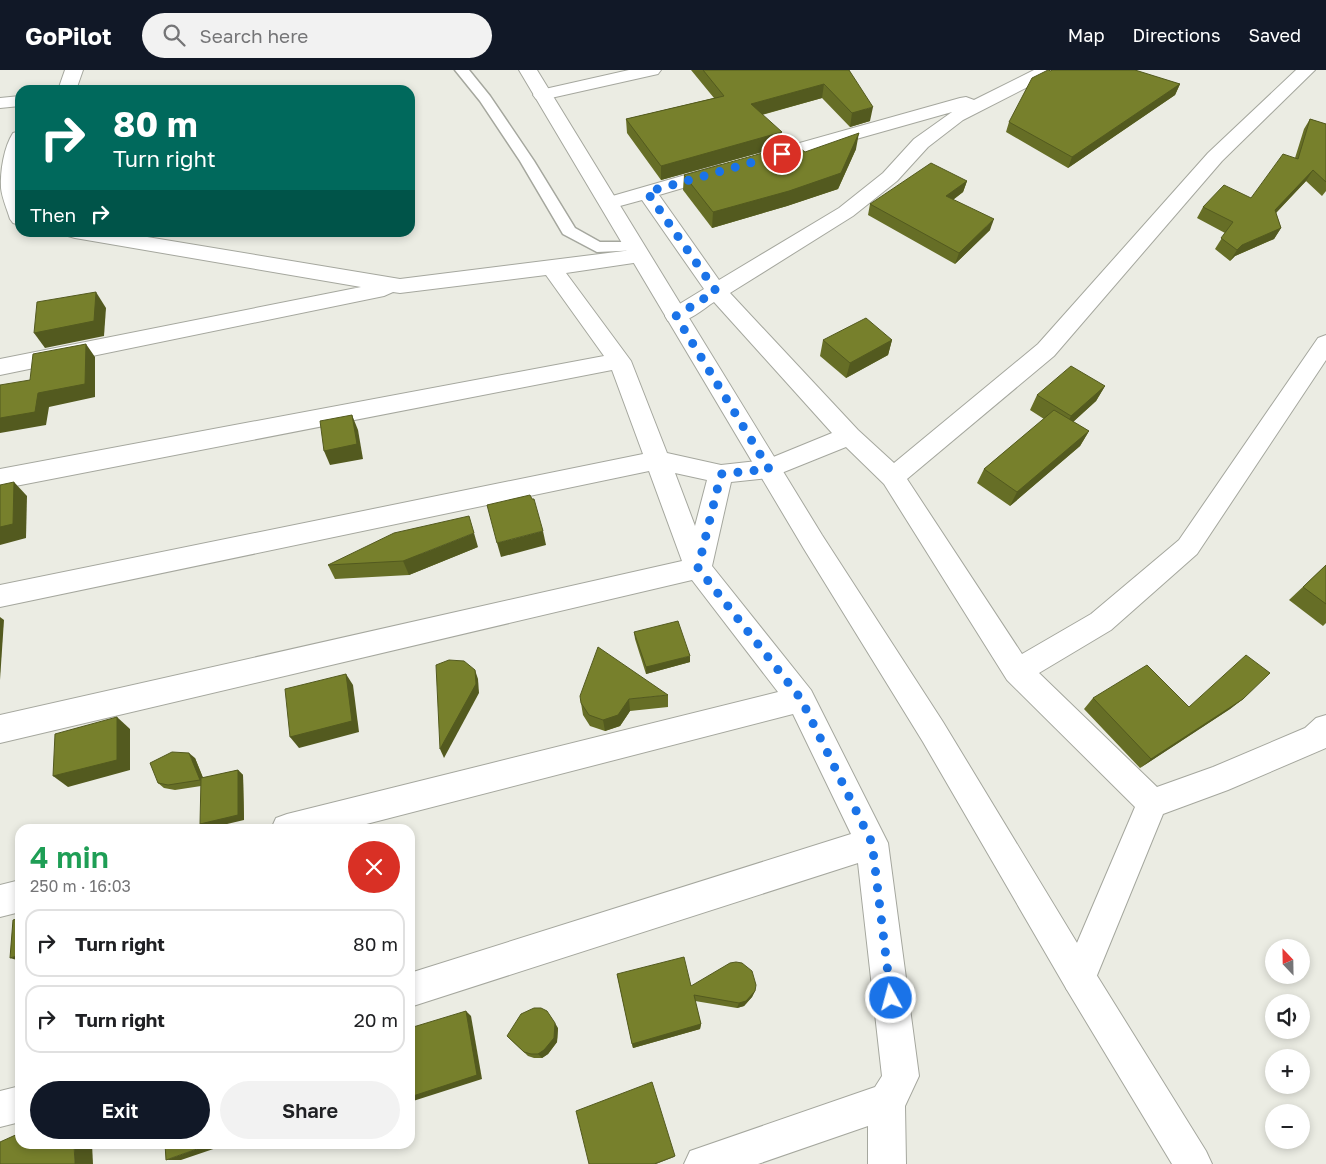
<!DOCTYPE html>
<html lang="en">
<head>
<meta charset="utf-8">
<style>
	:root { --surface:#fff; --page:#f2f2f2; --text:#202124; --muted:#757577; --line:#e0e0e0; --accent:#111827 }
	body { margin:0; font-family:"Golos Text",sans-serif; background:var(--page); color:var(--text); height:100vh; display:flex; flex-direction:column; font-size:19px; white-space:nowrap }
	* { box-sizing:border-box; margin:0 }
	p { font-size:16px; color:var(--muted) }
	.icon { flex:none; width:28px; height:28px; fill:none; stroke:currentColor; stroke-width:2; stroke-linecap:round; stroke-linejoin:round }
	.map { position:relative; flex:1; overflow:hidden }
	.panel { position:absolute; left:15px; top:754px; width:400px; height:325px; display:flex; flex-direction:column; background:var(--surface); border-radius:15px; box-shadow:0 2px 8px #0003 }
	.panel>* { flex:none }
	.guide { position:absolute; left:15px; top:15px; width:400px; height:152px; border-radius:15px; box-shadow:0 2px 8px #0003; background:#00695c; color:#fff; overflow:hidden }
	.needle { width:32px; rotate:338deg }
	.tools { position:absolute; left:1265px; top:869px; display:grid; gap:10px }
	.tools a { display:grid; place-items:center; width:45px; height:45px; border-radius:50%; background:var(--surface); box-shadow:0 2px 8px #0003; font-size:25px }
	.pin { position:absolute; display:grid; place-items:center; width:42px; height:42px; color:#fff; margin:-21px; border:2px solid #fff; border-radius:50%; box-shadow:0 1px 5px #0007 }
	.me { position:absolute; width:55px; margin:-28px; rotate:353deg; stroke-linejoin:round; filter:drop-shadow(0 0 4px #0008) }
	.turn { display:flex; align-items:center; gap:18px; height:105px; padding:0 15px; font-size:22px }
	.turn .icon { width:65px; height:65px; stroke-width:2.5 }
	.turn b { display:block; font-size:35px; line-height:42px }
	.then { display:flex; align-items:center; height:48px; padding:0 15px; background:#0003; gap:10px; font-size:19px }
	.round { display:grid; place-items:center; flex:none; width:52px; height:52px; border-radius:26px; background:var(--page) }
	.overview { display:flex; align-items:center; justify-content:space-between; height:85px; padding:0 15px }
	h1 { font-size:30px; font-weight:600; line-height:38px; color:#1e9e55 }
	.primary-button { display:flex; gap:10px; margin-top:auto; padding:10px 15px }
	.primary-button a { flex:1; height:58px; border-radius:30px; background:var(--accent); color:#fff; font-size:20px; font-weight:600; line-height:58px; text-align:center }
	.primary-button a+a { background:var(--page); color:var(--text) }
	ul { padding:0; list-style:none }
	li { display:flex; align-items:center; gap:15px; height:68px; margin:0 10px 8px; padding:0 5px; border:2px solid var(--line); border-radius:15px }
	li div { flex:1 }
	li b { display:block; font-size:19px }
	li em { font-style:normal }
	header { display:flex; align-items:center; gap:30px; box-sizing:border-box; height:70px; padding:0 25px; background:var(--accent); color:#fff }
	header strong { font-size:24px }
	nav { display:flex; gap:28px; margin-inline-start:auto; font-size:18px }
	.search { width:350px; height:45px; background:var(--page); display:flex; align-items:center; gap:12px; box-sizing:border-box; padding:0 18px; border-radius:28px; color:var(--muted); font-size:19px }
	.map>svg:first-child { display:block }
</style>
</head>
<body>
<header>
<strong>GoPilot</strong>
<div class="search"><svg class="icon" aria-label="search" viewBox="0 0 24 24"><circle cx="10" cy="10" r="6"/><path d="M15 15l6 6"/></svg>Search here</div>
<nav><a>Map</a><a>Directions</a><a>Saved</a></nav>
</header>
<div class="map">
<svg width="1326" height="1094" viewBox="0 0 1326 1094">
	<rect width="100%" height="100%" fill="#ebece3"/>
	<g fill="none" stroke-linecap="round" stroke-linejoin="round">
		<g stroke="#a5a79e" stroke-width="3">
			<path id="service" d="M455 0H469L490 26 534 91 575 158 600 172H641L643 176 641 180 597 182 563 164 520 91 480 31Z"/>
		</g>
		<g stroke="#a5a79e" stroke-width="2">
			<g id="minor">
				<path d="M65 0H83L76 20H58Z"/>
				<path d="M629 0H661L658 4 542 30 536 29 533 25 536 21Z"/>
				<path d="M1034 0H1056L1053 4 963 50 928 77 897 111 853 146 730 223 858 360 894 393 1038 274 1208 83 1296 0H1315L1222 91 1054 286 907 409 1022 584 1091 544 1179 470 1318 268 1326 265V290L1197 484 1111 560 1039 603 1157 717 1213 697 1305 658 1316 648 1326 645V678L1228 720 1163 744 1091 920 1079 925 1067 920 1062 908 1135 737 1007 610 884 414 846 377 769 408 731 412 712 496 811 620 888 773 919 1006 905 1036 906 1094H868V1056L758 1094H684L690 1081 875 1017 882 1006 858 793 410 937V903L851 764 793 644 347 759H271L276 748 287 744 778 622 692 510 0 673V645L682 491 649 401 0 537V515L643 384 612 300 0 419V399L604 286 546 205 400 223 393 222 384 226 0 305V289L361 217 75 168 68 166 65 162H117L400 209 640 179 647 181 650 186 647 191 566 203 631 291 667 383 721 395 766 390 832 363 714 232C700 241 685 256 668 251L665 246 668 241 704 219 642 130 609 139 602 137 599 133 602 129 713 97 720 95 727 97 730 101 727 105 659 125 719 210 839 138 883 103 914 69 952 42 764 95 757 93 755 89 757 85 960 28 966 27 974 30ZM675 403 707 410 695 456Z"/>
				<path d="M20 26V36L0 38V28Z"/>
				<path d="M20 61V155L13 153 10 149C7 139 2 128 1 118 0 101 4 77 13 63Z"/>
				<path d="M20 810V842L0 847V815Z"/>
				<path d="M20 1016V1052L0 1057V1021Z"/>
			</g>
		</g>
		<g stroke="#a5a79e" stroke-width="2">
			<path id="secondary" d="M519 0H537L822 465 943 652 1091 896 1206 1081 1212 1094H1172L1067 920 923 672 804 479Z"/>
		</g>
		<use href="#service" fill="#fff" fill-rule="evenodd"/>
		<use href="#minor" fill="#fff" fill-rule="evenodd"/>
		<use href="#secondary" fill="#fff" fill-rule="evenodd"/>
	</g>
	<g fill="#666e26">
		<path d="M691 0H849L870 51 850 57 822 28 762 45 780 77 661 110 627 63 626 49 714 28Z"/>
		<path d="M1136 0V1L1180 14 1175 25 1068 98 1006 62 1009 52 1051 1Z"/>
		<path d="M1310 49 1326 54V121L1322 126 1306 111 1276 143 1281 158 1274 169 1235 186 1230 191 1215 179 1225 163 1197 148 1203 137 1251 128 1295 88 1304 59Z"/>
		<path d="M856 79 838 119 787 136 712 158 683 120 684 105 805 82Z"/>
		<path d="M967 111 963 122 953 130 990 160 955 194 868 145 870 134Z"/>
		<path d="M823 270H892L888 285 846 308 820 286Z"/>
		<path d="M1105 316 1096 331 1073 352 1089 361 1080 376 1010 436 977 413 984 399 1044 349 1030 340 1037 325Z"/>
		<path d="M478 477 409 505 335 509 328 495Z"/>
		<path d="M1326 495V553L1323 556 1289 530Z"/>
		<path d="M634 562 690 592 646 604 635 569Z"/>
		<path d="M668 625V637L630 641 620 656 605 661 590 656 583 645 581 633Z"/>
		<path d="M1093 628 1189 637 1243 629 1230 639 1140 698 1084 639Z"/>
		<path d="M195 688 203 708 238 700 243 705 244 750 201 716 175 720 164 718 158 713Z"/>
		<path d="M617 904 691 916 755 921 752 927 744 936 737 938 695 931 701 954 700 959 633 978Z"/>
		<path d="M558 958 557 972 548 984 542 988H534L528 986 507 966Z"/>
	</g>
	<g fill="#535a1f">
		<path d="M824 14 822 28 749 48 751 34Z"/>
		<path d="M1180 14 1175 25 1068 98 1072 87Z"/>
		<path d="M873 37 870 51 850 57 852 43Z"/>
		<path d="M782 62 780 77 661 110V96Z"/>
		<path d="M859 63 856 79 838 119 787 136 712 158 713 142Z"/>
		<path d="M1313 100 1306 111 1268 151 1275 140Z"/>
		<path d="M967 111 963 122 943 137 946 126Z"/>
		<path d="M994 149 990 160 955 194 959 183Z"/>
		<path d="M1281 158 1274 169 1235 186 1230 191 1237 180 1242 175Z"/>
		<path d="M96 222 106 238 104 266 45 278 34 263Z"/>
		<path d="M892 270 888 285 846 308 850 293Z"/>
		<path d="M86 274 95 287V327L49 337 46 355 0 363V348L38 323Z"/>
		<path d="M1105 316 1096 331 1063 361 1071 346Z"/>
		<path d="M352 345 358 360 363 389 330 395 324 381Z"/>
		<path d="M1089 361 1080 376 1010 436 1017 422Z"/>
		<path d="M14 412 27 426 26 468 0 475V457Z"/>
		<path d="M543 461 546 475 501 487 497 473Z"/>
		<path d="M474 463 478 477 409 505 403 491Z"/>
		<path d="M0 547 4 550 0 610Z"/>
		<path d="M690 586V592L646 604V597Z"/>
		<path d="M475 600 478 609 479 623 444 688 440 679Z"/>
		<path d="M346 604 353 615 359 662 299 678 290 667Z"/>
		<path d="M629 629 630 641 620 656 605 661 603 650Z"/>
		<path d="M1243 629 1230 639 1140 698 1151 689Z"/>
		<path d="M117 647 130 659V700L68 717 53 706Z"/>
		<path d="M189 683 195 688 206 715 200 710Z"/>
		<path d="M238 700 243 705 244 750 206 759 200 754Z"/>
		<path d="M20 885V891L10 888Z"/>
		<path d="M755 921 752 927 744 936 737 938 739 933Z"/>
		<path d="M466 941 471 946 482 1009 410 1032V1027Z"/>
		<path d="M555 953 558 958 557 972 548 984 542 988 538 984Z"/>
		<path d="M701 954 700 959 633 978 632 974Z"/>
		<path d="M74 1074H92L93 1094H75Z"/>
		<path d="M211 1074H228L181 1090H166Z"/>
		<path d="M675 1086 674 1087 656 1094H654Z"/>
	</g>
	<g fill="#77802c" stroke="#535a1f">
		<path d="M703 0H849L873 37 852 43 824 14 751 34 782 62 661 96 626 49 724 26Z"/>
		<path d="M1048 0 1051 1 1052 0H1135L1180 14 1072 87 1009 52 1032 8Z"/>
		<path d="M1310 49 1326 54V112L1313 100 1275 140 1281 158 1242 175 1237 180 1221 168 1233 152 1203 137 1224 115 1251 128 1283 84 1298 89Z"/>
		<path d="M859 63 841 103 789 121 713 142 684 105 795 74 805 82Z"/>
		<path d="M931 93 967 111 946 126 994 149 959 183 870 134Z"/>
		<path d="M96 222 94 251 34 263 37 232Z"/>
		<path d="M866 248 892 270 850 293 823 270Z"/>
		<path d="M86 274 85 314 38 323 35 342 0 348V315L30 310 33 284Z"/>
		<path d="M1071 296 1105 316 1071 346 1037 325Z"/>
		<path d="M1054 340 1089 361 1017 422 984 399Z"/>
		<path d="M352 345 357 374 324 381 320 351Z"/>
		<path d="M14 412 13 454 0 457V415Z"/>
		<path d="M530 425 532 429H534L543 461 497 473 487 435Z"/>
		<path d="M469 446 474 463 403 491 328 495 394 463Z"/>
		<path d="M1326 495V534L1303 517Z"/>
		<path d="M678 551 690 586 646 597 634 562Z"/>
		<path d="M598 577 668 625 629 629 618 645 603 650 589 645 581 633 580 626Z"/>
		<path d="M1246 585 1270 603 1243 629 1151 689 1093 628 1147 595 1189 637Z"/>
		<path d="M449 590 464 591 475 600 476 614 440 679 436 595Z"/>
		<path d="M346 604 352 651 290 667 285 619Z"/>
		<path d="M117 647V690L53 706 55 664Z"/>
		<path d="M172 682 189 683 200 710 168 715 158 713 150 693Z"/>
		<path d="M238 700V745L200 754 201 708Z"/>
		<path d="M20 848V885L10 888 13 850Z"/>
		<path d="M684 887 691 916 730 893 736 892 742 893 752 901 756 915 755 921 746 931 739 933 694 925 701 954 632 974 617 904Z"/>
		<path d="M534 938H541L547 941 555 953 554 968 544 980 538 984H531L524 982 507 966 521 944Z"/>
		<path d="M466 941 477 1005 410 1027V958Z"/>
		<path d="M652 1012 675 1086 654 1094H589L576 1041Z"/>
		<path d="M20 1063V1074H74L75 1094H0V1072Z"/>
		<path d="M165 1074H211L166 1090Z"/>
	</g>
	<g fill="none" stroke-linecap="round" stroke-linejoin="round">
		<path stroke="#1a73e8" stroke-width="9" stroke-dasharray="0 16.2" d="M782 84 647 122 716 221 676 246 769 399 721 404 698 498 801 629 872 773 891 928"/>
	</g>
</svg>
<div class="tools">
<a><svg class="needle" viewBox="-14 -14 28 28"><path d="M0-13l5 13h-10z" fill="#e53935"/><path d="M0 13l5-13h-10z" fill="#757577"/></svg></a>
<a><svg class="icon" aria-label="sound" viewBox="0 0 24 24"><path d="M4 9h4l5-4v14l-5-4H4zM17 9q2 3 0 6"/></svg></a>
<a>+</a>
<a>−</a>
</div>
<div class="pin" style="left:782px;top:84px;background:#d93025"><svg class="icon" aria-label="arrive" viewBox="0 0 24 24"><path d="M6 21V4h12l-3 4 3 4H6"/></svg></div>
<svg class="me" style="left:891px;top:928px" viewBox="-20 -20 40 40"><circle r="17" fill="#1a73e8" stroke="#fff" stroke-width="3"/><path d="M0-11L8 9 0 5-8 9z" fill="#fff"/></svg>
<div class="guide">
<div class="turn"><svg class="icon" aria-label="right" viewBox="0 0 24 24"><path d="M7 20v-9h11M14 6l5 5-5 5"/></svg><div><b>80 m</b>Turn right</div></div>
<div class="then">Then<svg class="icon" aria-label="right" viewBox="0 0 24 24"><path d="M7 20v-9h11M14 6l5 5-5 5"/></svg></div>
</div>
<section class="panel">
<div class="overview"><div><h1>4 min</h1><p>250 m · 16:03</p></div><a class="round" style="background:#d93025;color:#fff"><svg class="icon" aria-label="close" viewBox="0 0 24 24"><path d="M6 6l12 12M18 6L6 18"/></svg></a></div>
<ul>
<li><svg class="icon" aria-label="right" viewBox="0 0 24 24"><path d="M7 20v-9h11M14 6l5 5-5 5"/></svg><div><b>Turn right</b></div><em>80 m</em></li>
<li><svg class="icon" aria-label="right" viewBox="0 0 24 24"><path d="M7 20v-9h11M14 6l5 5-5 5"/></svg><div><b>Turn right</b></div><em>20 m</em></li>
</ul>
<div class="primary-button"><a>Exit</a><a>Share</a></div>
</section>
</div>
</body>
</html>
